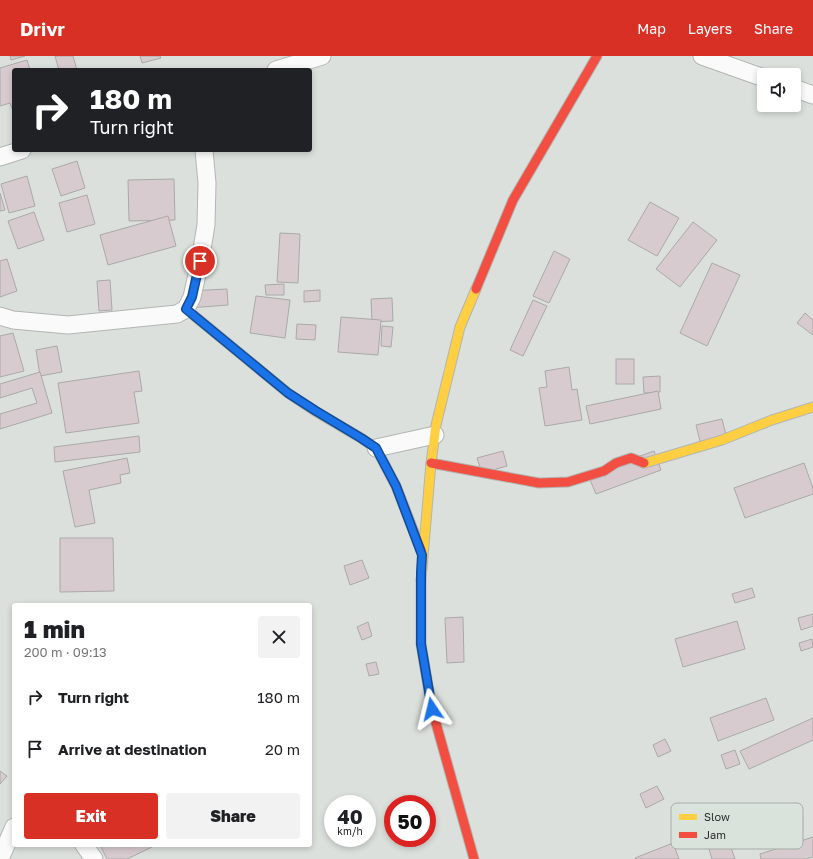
<!DOCTYPE html>
<html lang="en">
<head>
<meta charset="utf-8">
<style>
	:root { --surface:#fff; --page:#f2f2f2; --text:#202124; --muted:#757577; --accent:#d93025 }
	body { margin:0; font-family:"Golos Text",sans-serif; background:var(--page); color:var(--text); height:100vh; display:flex; flex-direction:column; font-size:15px; white-space:nowrap }
	* { box-sizing:border-box; margin:0 }
	p { font-size:13px; color:var(--muted) }
	.icon { flex:none; width:22px; height:22px; fill:none; stroke:currentColor; stroke-width:2; stroke-linecap:round; stroke-linejoin:round }
	.map { position:relative; flex:1; overflow:hidden }
	.drawer { position:absolute; left:12px; top:547px; width:300px; height:244px; display:flex; flex-direction:column; background:var(--surface); border-radius:4px; box-shadow:0 2px 6px #0003 }
	.drawer>* { flex:none }
	.hud { position:absolute; left:12px; top:12px; width:300px; height:84px; border-radius:4px; box-shadow:0 2px 6px #0003; background:#202124; color:#fff; overflow:hidden }
	.tools { position:absolute; left:757px; top:12px; display:grid; gap:8px }
	.tools a { display:grid; place-items:center; width:44px; height:44px; border-radius:4px; background:var(--surface); box-shadow:0 2px 6px #0003; font-size:20px }
	.speed { position:absolute; left:324px; top:739px; display:flex; gap:8px; font-size:20px; font-weight:700; text-align:center }
	.speed>* { display:grid; place-content:center; width:52px; height:52px; border-radius:50%; background:var(--surface); box-shadow:0 2px 6px #0003; line-height:1 }
	.speed small { font-size:10px; font-weight:400 }
	.speed .limit { border:6px solid #d22; background:#fff; color:#111 }
	.pin { position:absolute; display:grid; place-items:center; width:34px; height:34px; color:#fff; margin:-17px; border:2px solid #fff; border-radius:50%; box-shadow:0 1px 4px #0007 }
	.me { position:absolute; width:44px; margin:-22px; rotate:350deg; stroke-linejoin:round; filter:drop-shadow(0 0 3px #0008) }
	.turn { display:flex; align-items:center; gap:14px; height:84px; padding:0 12px; font-size:18px }
	.turn .icon { width:52px; height:52px; stroke-width:2.5 }
	.turn b { display:block; font-size:28px; line-height:34px }
	.round { display:grid; place-items:center; flex:none; width:42px; height:42px; border-radius:4px; background:var(--page) }
	.summary { display:flex; align-items:center; justify-content:space-between; height:68px; padding:0 12px }
	h1 { font-size:24px; font-weight:800; line-height:30px }
	.action { display:flex; gap:8px; margin-top:auto; padding:8px 12px }
	.action a { flex:1; height:46px; border-radius:4px; background:var(--accent); color:#fff; font-size:16px; font-weight:800; line-height:46px; text-align:center }
	.action a+a { background:var(--page); color:var(--text) }
	ul { padding:0; list-style:none }
	li { display:flex; align-items:center; gap:12px; height:52px; padding:0 12px }
	li div { flex:1 }
	li b { display:block; font-size:15px }
	li em { font-style:normal }
	header { display:flex; align-items:center; gap:24px; box-sizing:border-box; height:56px; padding:0 20px; background:var(--accent); color:#fff }
	header strong { font-size:19px }
	nav { display:flex; gap:22px; margin-inline-start:auto; font-size:14px }
	.map>svg:first-child { display:block }
</style>
</head>
<body>
<header>
<strong>Drivr</strong>
<nav><a>Map</a><a>Layers</a><a>Share</a></nav>
</header>
<div class="map">
<svg width="813" height="803" viewBox="0 0 813 803">
	<rect width="100%" height="100%" fill="#dbe0dc"/>
	<g fill="#d8cbd0" stroke="#a9aaa8">
		<path d="M10 0H25L11 4Z"/>
		<path d="M55 0H73L77 14H59Z"/>
		<path d="M140 0H160L161 2 142 7Z"/>
		<path d="M27 4 30 14H14V58L10 47 0 50V12Z"/>
		<path d="M77 105 85 132 61 140 52 113Z"/>
		<path d="M27 120 35 150 9 157 1 128Z"/>
		<path d="M174 123 175 164 129 165 128 124Z"/>
		<path d="M0 137 5 154 0 155Z"/>
		<path d="M87 139 95 168 67 176 59 147Z"/>
		<path d="M650 146 679 162 657 200 628 184Z"/>
		<path d="M34 156 44 184 18 193 8 165Z"/>
		<path d="M168 160 176 190 108 209 100 179Z"/>
		<path d="M693 166 717 184 680 231 656 213Z"/>
		<path d="M280 177 300 178 298 227 277 226Z"/>
		<path d="M554 195 570 203 549 247 533 240Z"/>
		<path d="M7 203 17 235 0 241V205Z"/>
		<path d="M712 207 740 219 707 290 680 277Z"/>
		<path d="M110 224 112 254 99 255 97 225Z"/>
		<path d="M284 228V239H266L265 229Z"/>
		<path d="M227 233 228 249 189 252 188 235Z"/>
		<path d="M320 234V245L304 246V235Z"/>
		<path d="M256 240 290 244 285 282 250 277Z"/>
		<path d="M392 242 393 265 372 266 371 243Z"/>
		<path d="M533 244 547 250 523 300 510 294Z"/>
		<path d="M805 257 813 264V279L797 267Z"/>
		<path d="M341 261 381 264 378 299 338 296Z"/>
		<path d="M297 268 316 269 315 284 296 283Z"/>
		<path d="M382 270 393 271 391 291 381 290Z"/>
		<path d="M13 277 24 315 0 321V280Z"/>
		<path d="M57 290 62 316 40 320 36 294Z"/>
		<rect x="616" y="303" width="18" height="25"/>
		<path d="M569 311 572 334 577 333 582 364 545 370 539 332 547 331 545 315Z"/>
		<path d="M139 315 142 335 134 336 139 367 66 377 58 327Z"/>
		<path d="M40 316 52 357 0 373V358L37 347 32 332 0 342V328Z"/>
		<path d="M660 320V336L644 337 643 321Z"/>
		<path d="M658 335 661 353 590 368 586 350Z"/>
		<path d="M722 363 727 383 701 389 696 369Z"/>
		<path d="M139 380 140 396 55 406 54 391Z"/>
		<path d="M503 395 507 410 482 417 477 402Z"/>
		<path d="M654 395 661 414 596 438 588 419Z"/>
		<path d="M127 402 130 417 120 419 121 427 89 434 95 467 75 471 63 415Z"/>
		<path d="M804 407 813 432V438L745 462 734 432Z"/>
		<path d="M60 482H113L114 535 60 536Z"/>
		<path d="M362 504 369 522 350 529 344 510Z"/>
		<path d="M752 532 755 541 735 547 732 538Z"/>
		<path d="M813 558V570L801 574 798 562Z"/>
		<path d="M463 561 464 606 447 607 445 562Z"/>
		<path d="M737 565 745 593 683 611 675 583Z"/>
		<path d="M368 566 372 580 362 584 357 571Z"/>
		<path d="M812 583 813 591 801 595 799 587Z"/>
		<path d="M376 606 379 618 369 620 366 608Z"/>
		<path d="M766 642 774 664 718 685 710 662Z"/>
		<path d="M813 662V684L749 713 740 695Z"/>
		<path d="M665 683 671 695 658 701 653 689Z"/>
		<path d="M735 694 740 708 726 713 721 699Z"/>
		<path d="M0 715 7 720 0 728Z"/>
		<path d="M657 730 664 743 646 752 640 738Z"/>
		<path d="M813 781V801L806 803H761L760 798Z"/>
		<path d="M729 786 735 803H712L709 793Z"/>
		<path d="M673 787 679 803H636L635 802Z"/>
		<path d="M100 789H152V791L127 803H107Z"/>
	</g>
	<g fill="none" stroke-linecap="round" stroke-linejoin="round">
		<g stroke="#b2b6b3" stroke-width="19">
			<g id="street">
				<path d="M702 0 764 22"/>
				<path d="M276 14 322 0"/>
				<path d="M794 32 813 39"/>
				<path d="M0 101 22 94"/>
				<path d="M0 260 13 264 68 269 177 258 186 253 192 241 200 205 206 169 207 127 204 94"/>
				<path d="M376 392 435 379"/>
				<path d="M84 789 94 803"/>
				<path d="M0 803 14 771"/>
			</g>
		</g>
		<g stroke="#b2b6b3" stroke-width="11">
			<g id="slow">
				<path d="M186 253 288 337 315 355 361 382 376 392 385 409"/>
				<path d="M644 407H645L722 384 772 364 813 351"/>
				<path d="M421 524 431 407 436 369 460 271 476 233"/>
			</g>
		</g>
		<g stroke="#b2b6b3" stroke-width="11">
			<g id="jam">
				<path d="M476 233 513 144 597 0"/>
				<path d="M431 407 539 427 568 426 604 415 616 407 631 402 644 407"/>
				<path d="M385 409 396 430 421 494"/>
				<path d="M421 524V588L432 653 474 803"/>
			</g>
		</g>
		<use href="#street" stroke="#fafafa" stroke-width="17"/>
		<use href="#slow" stroke="#ffcf43" stroke-width="9"/>
		<use href="#jam" stroke="#f24e42" stroke-width="9"/>
	</g>
	<g fill="none" stroke-linecap="round" stroke-linejoin="round">
		<g stroke="#114b97" stroke-width="10">
			<path id="route" d="M200 205 192 241 186 253 288 337 316 355 361 382 376 392 396 430 422 499 421 517V588L432 653"/>
		</g>
		<use href="#route" stroke="#1a73e8" stroke-width="7"/>
	</g>
	<rect x="671" y="747" width="132" height="46" rx="6" fill="#d9e2db" stroke="#a5ada7" stroke-width="1"/>
	<rect x="679" y="758" width="18" height="6" fill="#ffcf43"/>
	<rect x="679" y="776" width="18" height="6" fill="#f24e42"/>
	<g font-size="11" fill="#2d312e">
		<text x="704" y="765">Slow</text>
		<text x="704" y="783">Jam</text>
	</g>
</svg>
<div class="tools">
<a><svg class="icon" aria-label="sound" viewBox="0 0 24 24"><path d="M4 9h4l5-4v14l-5-4H4zM17 9q2 3 0 6"/></svg></a>
</div>
<div class="speed"><div>40<small>km/h</small></div><div class="limit">50</div></div>
<div class="pin" style="left:200px;top:205px;background:#d93025"><svg class="icon" aria-label="arrive" viewBox="0 0 24 24"><path d="M6 21V4h12l-3 4 3 4H6"/></svg></div>
<svg class="me" style="left:432px;top:653px" viewBox="-20 -20 40 40"><path d="M0-17L14 15 0 8-14 15z" fill="#1a73e8" stroke="#fff" stroke-width="4"/></svg>
<div class="hud">
<div class="turn"><svg class="icon" aria-label="right" viewBox="0 0 24 24"><path d="M7 20v-9h11M14 6l5 5-5 5"/></svg><div><b>180 m</b>Turn right</div></div>
</div>
<section class="drawer">
<div class="summary"><div><h1>1 min</h1><p>200 m · 09:13</p></div><a class="round"><svg class="icon" aria-label="close" viewBox="0 0 24 24"><path d="M6 6l12 12M18 6L6 18"/></svg></a></div>
<ul>
<li><svg class="icon" aria-label="right" viewBox="0 0 24 24"><path d="M7 20v-9h11M14 6l5 5-5 5"/></svg><div><b>Turn right</b></div><em>180 m</em></li>
<li><svg class="icon" aria-label="arrive" viewBox="0 0 24 24"><path d="M6 21V4h12l-3 4 3 4H6"/></svg><div><b>Arrive at destination</b></div><em>20 m</em></li>
</ul>
<div class="action"><a>Exit</a><a>Share</a></div>
</section>
</div>
</body>
</html>
